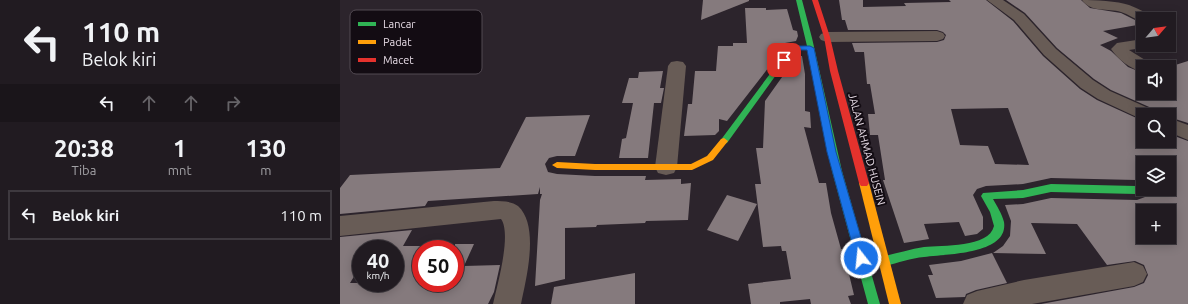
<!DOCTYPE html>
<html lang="id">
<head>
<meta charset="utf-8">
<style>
	:root { --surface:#211b21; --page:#29242a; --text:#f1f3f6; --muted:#a2a1a5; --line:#3e393f }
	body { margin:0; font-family:Ubuntu,sans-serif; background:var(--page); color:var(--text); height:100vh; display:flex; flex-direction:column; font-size:15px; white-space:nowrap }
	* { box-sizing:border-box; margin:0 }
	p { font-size:13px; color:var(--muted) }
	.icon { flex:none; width:22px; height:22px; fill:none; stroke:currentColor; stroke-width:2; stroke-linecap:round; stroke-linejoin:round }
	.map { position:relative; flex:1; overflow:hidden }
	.drawer { display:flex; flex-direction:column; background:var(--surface); width:340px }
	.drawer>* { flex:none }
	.banner { background:#211b21; color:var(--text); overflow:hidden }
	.needle { width:26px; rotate:62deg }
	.controls { position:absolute; left:796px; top:12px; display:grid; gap:8px }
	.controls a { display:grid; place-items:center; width:40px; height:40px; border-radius:0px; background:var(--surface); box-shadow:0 2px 10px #0003,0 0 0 1px var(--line); font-size:20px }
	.speed { position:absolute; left:12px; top:240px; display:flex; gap:8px; font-size:20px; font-weight:700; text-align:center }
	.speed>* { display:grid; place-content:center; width:52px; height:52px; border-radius:50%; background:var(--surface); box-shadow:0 2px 10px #0003,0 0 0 1px var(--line); line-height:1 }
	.speed small { font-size:10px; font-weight:400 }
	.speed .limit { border:6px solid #d22; background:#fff; color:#111 }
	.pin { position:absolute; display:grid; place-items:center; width:34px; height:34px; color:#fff; margin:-17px; border-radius:8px; box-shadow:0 2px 6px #0006 }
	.me { position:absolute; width:44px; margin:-22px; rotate:344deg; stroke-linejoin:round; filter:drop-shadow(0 0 3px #0008) }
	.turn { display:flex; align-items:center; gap:14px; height:84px; padding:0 16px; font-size:18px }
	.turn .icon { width:52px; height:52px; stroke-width:2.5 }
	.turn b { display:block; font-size:28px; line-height:34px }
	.lanes { display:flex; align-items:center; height:38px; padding:0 16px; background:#0003; justify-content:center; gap:20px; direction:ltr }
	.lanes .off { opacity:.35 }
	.eta { display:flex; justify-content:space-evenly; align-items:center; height:68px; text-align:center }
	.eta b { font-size:24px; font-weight:700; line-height:28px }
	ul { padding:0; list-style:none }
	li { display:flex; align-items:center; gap:12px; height:50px; margin:0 8px 6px; padding:0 8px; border:2px solid var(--line); border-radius:0px }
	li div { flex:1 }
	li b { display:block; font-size:15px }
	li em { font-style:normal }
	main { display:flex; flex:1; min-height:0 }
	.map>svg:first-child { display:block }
</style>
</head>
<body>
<main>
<section class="drawer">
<div class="banner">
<div class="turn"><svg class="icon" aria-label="left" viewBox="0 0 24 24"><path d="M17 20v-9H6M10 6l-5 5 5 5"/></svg><div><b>110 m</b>Belok kiri</div></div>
<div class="lanes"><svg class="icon" aria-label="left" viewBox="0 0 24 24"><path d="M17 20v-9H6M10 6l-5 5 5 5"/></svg><svg class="icon off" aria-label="ahead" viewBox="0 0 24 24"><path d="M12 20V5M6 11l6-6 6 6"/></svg><svg class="icon off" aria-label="ahead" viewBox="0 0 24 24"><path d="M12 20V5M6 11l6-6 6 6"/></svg><svg class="icon off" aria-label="right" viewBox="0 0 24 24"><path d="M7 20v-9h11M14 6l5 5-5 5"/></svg></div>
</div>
<div class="eta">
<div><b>20:38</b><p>Tiba</p></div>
<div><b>1</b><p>mnt</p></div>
<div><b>130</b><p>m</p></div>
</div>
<ul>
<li><svg class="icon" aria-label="left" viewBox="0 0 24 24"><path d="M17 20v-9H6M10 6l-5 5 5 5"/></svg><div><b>Belok kiri</b></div><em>110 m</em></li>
</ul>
</section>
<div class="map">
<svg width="848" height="304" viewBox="0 0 848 304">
	<rect width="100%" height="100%" fill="#2c242c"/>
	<g fill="#857a7d" fill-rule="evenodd">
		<path d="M363 0H409V1L361 20Z"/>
		<path d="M499 0H523V7L566 6 564 3 611 2 609 0H646L673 21 703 56 740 89 757 100 803 121V141H829V134L848 141V304H701L794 287 804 283 808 275 804 265 795 261 767 265 737 224 691 223 706 254 653 253 663 246 670 236 671 221 665 205 683 204 711 198 797 200 805 197 809 189H829V163H803V181L796 180 711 178 683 184 646 186 637 189 633 195 643 217V229L637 234 625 236 619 222 584 224 589 239 564 243 543 180H545L538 135H530L528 114H535L530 84H527L524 52H515L512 43 597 42 604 40 606 35 603 32 597 30H508L505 20H502ZM668 108 689 165 655 164 648 146 620 145 611 109ZM803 211H829V237H803Z"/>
		<path d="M666 0H741L750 8 781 13 803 24 763 31 778 38 760 45 771 51 788 67 803 73V93H829V67L848 61V123L829 117V115H819L816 110 771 90 754 79 717 48 685 13Z"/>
		<path d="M405 8H426V10L447 9 453 30 457 31 458 36 456 41 445 43 429 67 387 121 379 119V131L375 135 344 136 348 104H352L355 71H376L378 46H393V43H407Z"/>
		<path d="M457 56H462L465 74V111L470 112 471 128 464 127 479 183H486L491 213 501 249H503L514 295 508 296 511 304H471L470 299 440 302V304H411L408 284 451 279 446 251H442L441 246 423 247 415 184H421L416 148H423L425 101Z"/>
		<path d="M323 71 320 88H324L321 103H314L308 158H279L282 139 286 138 293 103H282L289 78H298L299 72Z"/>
		<path d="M250 115 235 156H217L209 158 205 164 208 172 217 174 255 176H306L305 180 341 179V184L351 183 348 220 306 221 305 223 257 225 256 227 225 228V279L195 286 200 200 202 194H200V187L198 194 88 201 85 206 0 214V188L10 175 160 168 186 117Z"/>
		<path d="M387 195 417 204 398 241 367 230Z"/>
		<path d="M72 230 63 246H81V283H115V244H134L124 266 160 265 154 292 148 304H0V237ZM21 249H55V283H10L21 265Z"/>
		<path d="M652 253 667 283 636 290 626 294 625 297 596 298 588 275H593L589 265 621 261Z"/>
		<path d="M295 273V304H211L214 287Z"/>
	</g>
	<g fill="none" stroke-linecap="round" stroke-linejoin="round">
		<g fill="#685c56" fill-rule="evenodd">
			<path d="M647 0H663L684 14 716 49 753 80 770 91 815 111 818 115H803V120L801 119 758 99 741 88 704 55 674 20Z"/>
			<path d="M742 0C754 0 778 1 789 5 797 8 805 12 812 16L814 19H803V22H802C795 19 788 14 781 12 768 8 751 13 742 0Z"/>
			<path d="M597 31 603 33 605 36 603 39 597 41 487 42 481 40 479 37 481 34 487 32Z"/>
			<path d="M803 39V45H810L809 47 789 50 810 63 813 67H803V72C790 69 778 59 771 49L777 43Z"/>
			<path d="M337 61 343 62 346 66 337 167 334 173 326 175 318 173 315 167 328 66 331 62Z"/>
			<path d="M829 118 848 125V140L829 132Z"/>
			<path d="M154 201C161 201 172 201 178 206 200 226 186 279 181 304H153C157 286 172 234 161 219L0 236V216Z"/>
			<path d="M794 262 803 266 807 274 803 282 794 286 692 304H623L627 295 637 291 684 280Z"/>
		</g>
		<g fill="#30b455" fill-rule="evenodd">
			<path d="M456 0H462L472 38 502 171 540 304H528L492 171 468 50H454L387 143 384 144 380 141 450 47 467 46Z"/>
			<path d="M711 184 796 186 799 187 801 190 799 193 796 194 711 192 683 198 653 199C657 206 662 214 664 222 669 255 604 254 584 257 571 258 558 263 545 266L541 264 539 261 541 258 545 256C558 253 571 249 584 247 602 245 649 248 654 226L650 212 641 196 643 193 683 190Z"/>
		</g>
		<g fill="#ff9f0a" fill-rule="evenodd">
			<path d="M384 138 388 141 373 160 352 170H255L217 168 212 165 217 162 255 164H351L367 156 381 139Z"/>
			<path d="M524 179 527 180 529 183 561 304H549L519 183 521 180Z"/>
		</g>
		<path fill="#e5322d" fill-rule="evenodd" d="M472 0H478L490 37 498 71 529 183 527 186H521L519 183 490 71 484 37Z"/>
	</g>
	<path fill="#1a73e8" stroke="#114b97" d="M451 46H470L474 48 496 152 527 258 525 262 521 263 517 262 516 258 487 152 467 50H455L446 62H441L440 60Z"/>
	<g text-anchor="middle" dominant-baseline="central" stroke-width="4" stroke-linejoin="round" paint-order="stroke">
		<g font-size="11" fill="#e5dae4" stroke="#130c13">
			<text transform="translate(527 149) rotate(75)">JALAN AHMAD HUSEIN</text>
		</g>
	</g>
	<rect x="10" y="10" width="132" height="64" rx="6" fill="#130c13" stroke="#524a52" stroke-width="1"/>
	<rect x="18" y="22" width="18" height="4" fill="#30b455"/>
	<rect x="18" y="40" width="18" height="4" fill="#ff9f0a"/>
	<rect x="18" y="58" width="18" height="4" fill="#e5322d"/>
	<g font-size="11" fill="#e5dae4">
		<text x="43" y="28">Lancar</text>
		<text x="43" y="46">Padat</text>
		<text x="43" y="64">Macet</text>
	</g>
</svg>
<div class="controls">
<a><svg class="needle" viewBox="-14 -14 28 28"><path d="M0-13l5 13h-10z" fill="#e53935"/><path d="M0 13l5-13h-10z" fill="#a2a1a5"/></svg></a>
<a><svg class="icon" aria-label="sound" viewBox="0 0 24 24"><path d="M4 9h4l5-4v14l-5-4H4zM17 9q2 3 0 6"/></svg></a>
<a><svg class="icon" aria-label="search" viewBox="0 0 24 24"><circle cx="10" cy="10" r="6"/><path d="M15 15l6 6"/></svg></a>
<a><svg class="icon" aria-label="layers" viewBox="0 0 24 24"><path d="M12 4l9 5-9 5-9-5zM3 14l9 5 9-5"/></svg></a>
<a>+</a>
</div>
<div class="speed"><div>40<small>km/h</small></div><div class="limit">50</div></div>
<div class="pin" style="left:444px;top:60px;background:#d93025"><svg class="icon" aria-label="arrive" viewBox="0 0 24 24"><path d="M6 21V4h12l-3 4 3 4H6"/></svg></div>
<svg class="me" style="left:521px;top:258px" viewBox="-20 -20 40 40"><circle r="17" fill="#1a73e8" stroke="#fff" stroke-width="3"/><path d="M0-11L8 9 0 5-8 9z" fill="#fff"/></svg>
</div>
</main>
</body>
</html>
